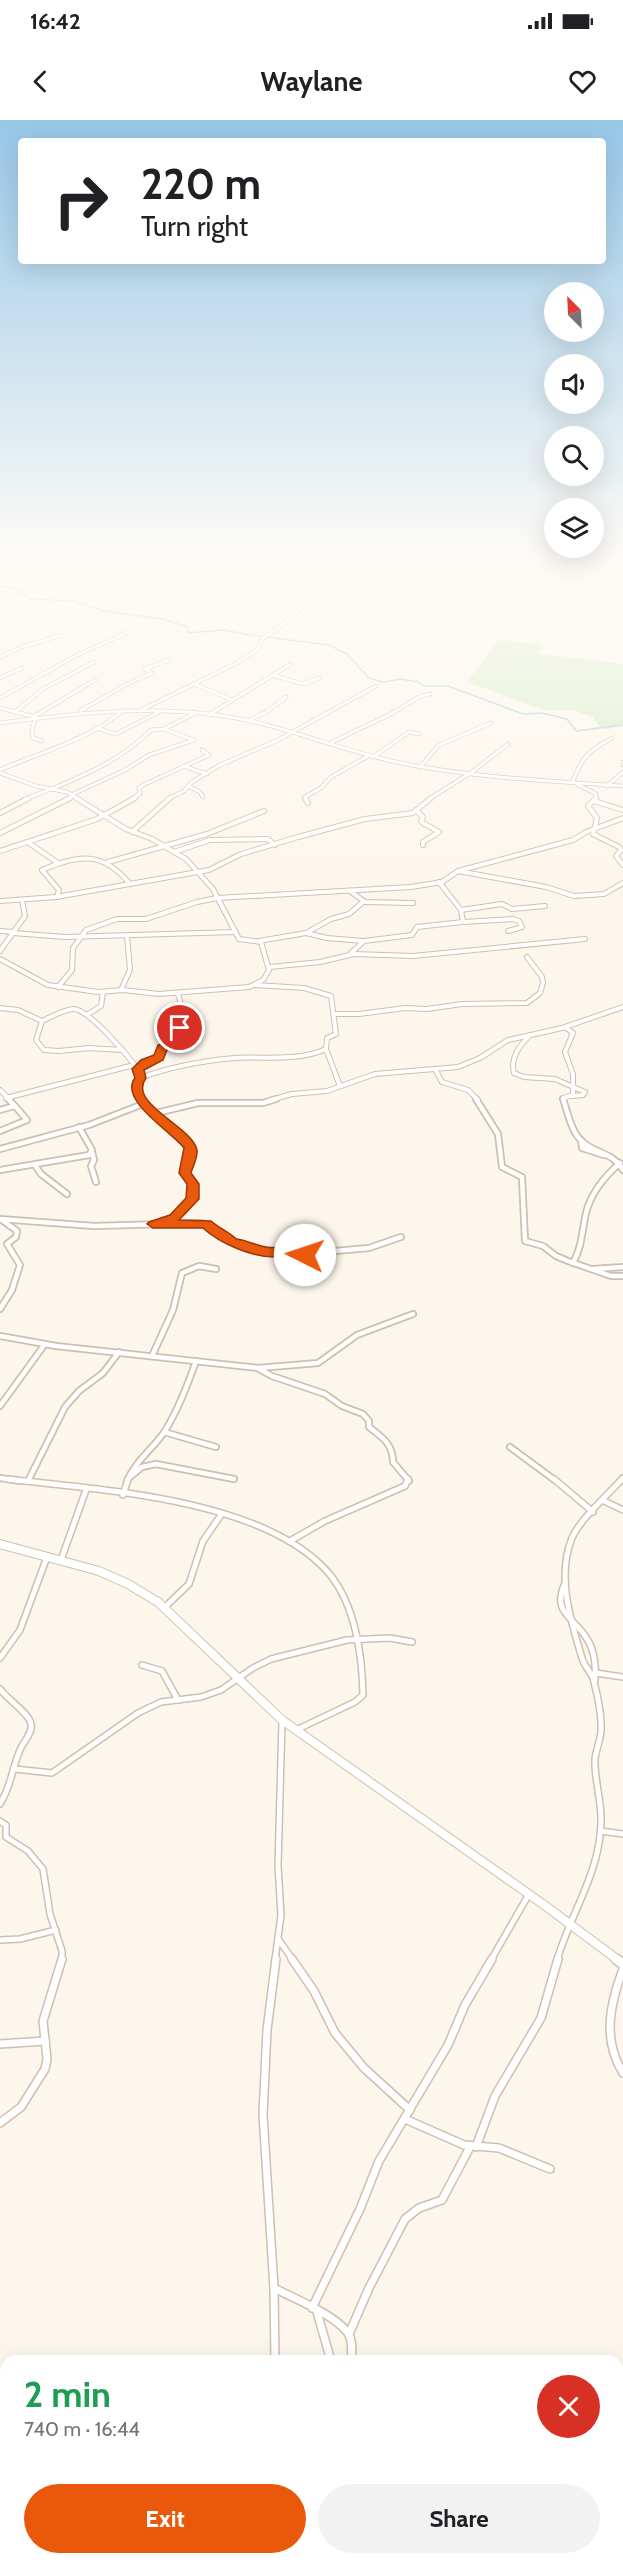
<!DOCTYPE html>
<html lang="en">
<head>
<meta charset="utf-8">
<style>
	:root { --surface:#fff; --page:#f2f2f2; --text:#202124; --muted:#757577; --accent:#ea580c }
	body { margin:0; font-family:Cabin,sans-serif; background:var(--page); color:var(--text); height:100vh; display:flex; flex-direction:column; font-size:22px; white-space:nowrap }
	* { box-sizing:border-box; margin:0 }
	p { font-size:20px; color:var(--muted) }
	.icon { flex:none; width:33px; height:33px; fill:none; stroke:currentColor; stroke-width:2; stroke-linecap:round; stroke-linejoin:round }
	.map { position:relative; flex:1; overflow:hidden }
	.panel { position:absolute; left:0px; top:2235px; width:624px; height:210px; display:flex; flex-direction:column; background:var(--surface); border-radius:18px 18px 0 0; box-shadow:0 6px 24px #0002 }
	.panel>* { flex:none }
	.guide { position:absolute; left:18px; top:18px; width:588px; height:126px; border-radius:6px; box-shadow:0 6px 24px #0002; background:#fff; color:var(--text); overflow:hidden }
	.needle { width:39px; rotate:336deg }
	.fabs { position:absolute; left:544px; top:162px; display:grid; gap:12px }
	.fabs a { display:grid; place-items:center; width:60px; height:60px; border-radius:50%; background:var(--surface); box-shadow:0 6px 24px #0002; font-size:30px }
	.pin { position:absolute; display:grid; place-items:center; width:51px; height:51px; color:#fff; margin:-26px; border:3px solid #fff; border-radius:50%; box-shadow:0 2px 6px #0007 }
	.me { position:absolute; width:66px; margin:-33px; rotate:274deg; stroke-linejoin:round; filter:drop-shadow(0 0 4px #0008) }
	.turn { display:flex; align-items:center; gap:21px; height:126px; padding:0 24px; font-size:27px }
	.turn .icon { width:78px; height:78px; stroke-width:2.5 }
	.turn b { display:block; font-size:42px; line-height:51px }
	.round { display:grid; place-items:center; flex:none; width:63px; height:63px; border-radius:32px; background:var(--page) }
	.summary { display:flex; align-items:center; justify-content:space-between; height:102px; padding:0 24px }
	h1 { font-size:36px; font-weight:700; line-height:45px; color:#1e9e55 }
	.cta { display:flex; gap:12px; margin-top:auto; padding:12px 24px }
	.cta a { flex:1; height:69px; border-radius:36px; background:var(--accent); color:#fff; font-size:24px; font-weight:700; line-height:69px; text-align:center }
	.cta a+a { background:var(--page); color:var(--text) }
	.status { display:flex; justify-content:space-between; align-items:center; height:42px; padding:0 30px; background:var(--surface); direction:ltr }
	.status svg { height:16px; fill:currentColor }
	header { display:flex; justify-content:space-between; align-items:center; height:78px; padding:0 24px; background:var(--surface); font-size:27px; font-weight:700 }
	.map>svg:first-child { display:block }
</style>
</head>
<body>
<div class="status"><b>16:42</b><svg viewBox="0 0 49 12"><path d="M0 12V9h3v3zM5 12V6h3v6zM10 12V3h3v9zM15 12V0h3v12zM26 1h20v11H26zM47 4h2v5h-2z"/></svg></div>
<header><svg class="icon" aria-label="back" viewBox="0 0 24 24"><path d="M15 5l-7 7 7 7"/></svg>Waylane<svg class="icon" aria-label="heart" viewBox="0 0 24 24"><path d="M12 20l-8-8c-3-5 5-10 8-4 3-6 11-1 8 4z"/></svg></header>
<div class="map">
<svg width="623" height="2445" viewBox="0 0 623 2445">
	<rect width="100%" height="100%" fill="#fdf6ec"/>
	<path fill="#d8ecc9" d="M499 520 543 525 539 534 623 544V604L609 609 601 608 593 597 573 590H544L467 562Z"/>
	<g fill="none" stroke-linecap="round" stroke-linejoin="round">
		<g stroke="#a5d3da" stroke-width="1.5">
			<path d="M0 466 14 468 31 479 73 481 105 491 163 499 188 507V513L223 510 262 517"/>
			<path d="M266 517 329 525 347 534 369 558 383 562 401 559 418 562 424 566H448L523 594 542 593 567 599 576 611 623 605"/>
		</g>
		<g stroke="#d1beb0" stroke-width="4.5">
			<g id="minor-far4">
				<path d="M0 537 22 527 62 515"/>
				<path d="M272 555 303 564 319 558"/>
				<path d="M0 558 22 548"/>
				<path d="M194 564 232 580"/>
				<path d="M0 578 79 534 129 512"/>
				<path d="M0 588 35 597"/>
				<path d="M143 589 235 544 257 530 264 517 275 511 306 484 348 440"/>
				<path d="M80 591 127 564 152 553 145 549 169 540"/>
				<path d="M15 592 43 569 94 542"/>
				<path d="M210 594 291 544"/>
				<path d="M33 597 95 560"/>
				<path d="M35 599 32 610 33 618 42 621"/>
				<path d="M248 601 268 591 286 577"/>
				<path d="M0 603C70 594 138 586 208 594 278 601 342 633 411 645 481 658 552 661 623 666"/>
				<path d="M96 608 116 614 159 592"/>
				<path d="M332 622 389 595 419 577 430 574"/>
				<path d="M373 637 409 612 419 614"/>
				<path d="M623 642V645"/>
				<path d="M183 646 207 654"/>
				<path d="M420 647 439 625 491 603"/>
				<path d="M0 650C36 634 95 617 122 591"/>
				<path d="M0 653 36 666 67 672 79 679"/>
				<path d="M572 663C583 636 587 632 612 618"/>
				<path d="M577 664 596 674V679"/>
				<path d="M188 666 200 672 203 677"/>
				<path d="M607 666 623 652"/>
				<path d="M52 669C89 653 122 639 151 610L164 609"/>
				<path d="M71 675 125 650 149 635 194 620 164 609 195 593"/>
				<path d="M25 679 51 669"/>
				<path d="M67 679 74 676"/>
				<path d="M133 679 140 673 139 668 143 665 209 635 202 630"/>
				<path d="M167 679 184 671 192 662 220 645 278 620 376 566"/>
				<path d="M306 679 305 677 321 668 331 657 368 636"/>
				<path d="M429 679 472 652 508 624"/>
			</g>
		</g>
		<g stroke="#d1beb0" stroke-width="6">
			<g id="minor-far3">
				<path d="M305 678 308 683"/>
				<path d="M596 678 588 686 597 698 593 714 619 727 621 730 616 736 623 745"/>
				<path d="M594 681 623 690"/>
				<path d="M416 690 423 697 421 701 423 703 439 712 423 722V725"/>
				<path d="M0 693 29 678"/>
				<path d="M132 712 170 678"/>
				<path d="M0 713 70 678"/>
				<path d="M29 723 58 743"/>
				<path d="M0 731 97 699 135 678"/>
				<path d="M174 732 210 720 268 719 275 725"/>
				<path d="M108 742 207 714 264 691"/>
				<path d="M458 751 546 767 574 776 604 774 623 763"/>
				<path d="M350 771 365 782 413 783"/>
				<path d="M57 777 59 770 42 750C79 734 103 731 130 764"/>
				<path d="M0 781 56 777 209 750 241 734 298 717 365 699 413 693 431 678"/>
				<path d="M461 790 502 784 512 789 545 786"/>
				<path d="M463 802 513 799 519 801 522 807 508 811"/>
				<path d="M0 811 14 812"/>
				<path d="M13 813 65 817 235 812"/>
				<path d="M306 813 327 818 363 821"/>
				<path d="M259 821 306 813 331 799 349 794 364 781"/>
				<path d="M0 831 25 796 22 780"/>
				<path d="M351 833 364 821 412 815 417 807 463 802 461 790 439 762"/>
				<path d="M0 839 48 865 98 872 123 870 159 874 249 867 263 860 269 850 261 822 239 819 213 769 186 739 152 719 126 709 76 678"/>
				<path d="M270 847 320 842 354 834 413 836 585 819"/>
				<path d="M58 867 72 850 73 828 86 810 117 799H146L197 782 217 778 411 767 442 762 458 751 573 720 586 712 623 698"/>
				<path d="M121 870 130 850 127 816"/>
				<path d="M0 888 18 890 42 901C51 897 63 890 73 889 88 888 128 936 138 949"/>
				<path d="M88 894 101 886 103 872"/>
				<path d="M334 894H359L405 888 427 889 462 884 527 883 540 873 543 863 542 857 527 837"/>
				<path d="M42 901 36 920 44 930 59 931 89 928 122 930"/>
				<path d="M530 915C520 925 510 937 514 953L524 957 555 959 585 972 583 975 572 976"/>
				<path d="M326 929 340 966"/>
				<path d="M435 949 442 962 468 970 478 980"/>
				<path d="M140 958C172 946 201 941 235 938 265 936 297 942 326 929L327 918 336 914 331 876 304 868 255 865"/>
				<path d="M0 970 10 980"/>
				<path d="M6 978 134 945"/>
				<path d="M141 980 136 967 140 958 138 949 159 937 160 929 178 920 183 891 178 874"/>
				<path d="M271 980 292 974 327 971 375 954 458 947 480 938 508 920 562 908 623 887"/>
				<path d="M564 980 563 978 573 975V954L565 932 573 913 565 907"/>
			</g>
		</g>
		<g stroke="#d1beb0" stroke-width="8">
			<g id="minor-far2">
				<path d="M8 979 15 986"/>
				<path d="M140 979C154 1000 181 1007 191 1030L185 1053C204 1077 185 1095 161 1103"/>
				<path d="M476 979 498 1014 502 1047 522 1057 525 1121 543 1126 556 1136 568 1141 611 1156H623"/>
				<path d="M563 979C568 993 571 1013 584 1023 597 1034 614 1033 623 1050"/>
				<path d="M0 990 15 986 27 1000 0 1011"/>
				<path d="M152 994 198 983H263L276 979"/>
				<path d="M581 1020 582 1028 604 1035"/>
				<path d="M0 1029 89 1005 143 984"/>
				<path d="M92 1032 94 1040 91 1046 96 1062"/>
				<path d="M35 1045 41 1054 67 1074"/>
				<path d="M0 1050 89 1035 92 1030 79 1007"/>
				<path d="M0 1099 94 1106 202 1103 217 1114 246 1126 271 1131 293 1130 301 1134 369 1128 401 1117"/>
				<path d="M573 1143C582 1127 582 1111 586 1093 591 1073 605 1056 620 1043"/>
				<path d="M593 1149 623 1147"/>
				<path d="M0 1189 12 1170 20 1145 7 1124 16 1117 17 1111 2 1100"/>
				<path d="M0 1216 56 1226 258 1248 318 1243 357 1215 413 1194"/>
				<path d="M152 1236 173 1190 182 1153 199 1146 216 1149"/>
				<path d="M259 1249 272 1256 325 1274 342 1286 363 1294 369 1301V1307C382 1317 393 1324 393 1342L409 1361"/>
				<path d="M0 1286 45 1224"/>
				<path d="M164 1312 216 1327"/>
				<path d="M510 1327 556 1361"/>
				<path d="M130 1357 142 1347 156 1344 234 1359"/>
				<path d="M0 1358 20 1361"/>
				<path d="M28 1361 65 1287 79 1271 103 1253 119 1232"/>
				<path d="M127 1361C136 1340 153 1329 165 1311 178 1290 188 1264 196 1241"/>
				<path d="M621 1361 623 1358"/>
			</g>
		</g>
		<g stroke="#d1beb0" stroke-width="8">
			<g id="minor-far1">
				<path d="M8 1359C101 1370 250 1378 320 1444 354 1475 362 1532 363 1575L355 1582 296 1610"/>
				<path d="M554 1359 593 1392"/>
				<path d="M123 1375 128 1359"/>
				<path d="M604 1381 623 1390"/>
				<path d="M290 1421 325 1401 405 1366 408 1359"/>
				<path d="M61 1440 86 1370"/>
				<path d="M565 1463C551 1494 574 1496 587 1519 595 1531 596 1546 595 1560"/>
				<path d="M165 1487 189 1464 203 1421 221 1395"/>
				<path d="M0 1538 20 1510 47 1437"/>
				<path d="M142 1545 162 1551 178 1580"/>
				<path d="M596 1553 623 1557"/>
				<path d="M0 1569C8 1580 29 1593 31 1604 33 1613 23 1622 20 1630 12 1648 11 1667 0 1684"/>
				<path d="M15 1649 52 1653 138 1593 161 1582 201 1577 221 1570 253 1548 271 1539 347 1520 390 1518 412 1522"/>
				<path d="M0 1701 6 1705V1717L28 1731 43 1749 50 1794 62 1831V1840"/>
				<path d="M601 1711 623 1714"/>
				<path d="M278 1819 293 1840"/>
				<path d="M0 1820 20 1819 56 1810"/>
				<path d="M275 1840 281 1795 278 1746 282 1601"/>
				<path d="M491 1840 529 1774"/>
				<path d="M557 1840C571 1792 602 1750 601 1698 601 1678 594 1658 595 1639 596 1630 600 1621 601 1612 602 1597 598 1577 594 1562 593 1553 584 1547 582 1538 571 1501 556 1457 572 1418 580 1399 608 1375 622 1359"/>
			</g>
		</g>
		<g stroke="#d1beb0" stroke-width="10">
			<g id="minor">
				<path d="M292 1839 314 1871 335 1913 364 1948 410 1990"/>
				<path d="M623 1849C610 1884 602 1919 623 1953"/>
				<path d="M0 1924 45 1921"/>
				<path d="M405 1999 464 2025 499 2028 550 2049"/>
				<path d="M0 2003 21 1987 45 1949 47 1939 43 1901 62 1839"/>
				<path d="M476 2027 495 1976 541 1898 558 1839"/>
				<path d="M274 2168C295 2179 334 2194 348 2213 353 2221 352 2232 351 2241"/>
				<path d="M312 2188 360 2089 379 2041 448 1925 465 1885 492 1839"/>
				<path d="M317 2192 331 2241"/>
				<path d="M349 2214 369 2168 405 2099 419 2088 442 2080 470 2027"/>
				<path d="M275 2241 274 2168 263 1995 267 1910 276 1839"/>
				<path d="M618 2433 623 2429"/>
				<path d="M277 2439V2445"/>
				<path d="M73 2443 105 2439"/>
				<path d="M595 2445 603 2439"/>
			</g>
		</g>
		<g stroke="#d1beb0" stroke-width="10">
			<path id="tertiary-far1" d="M0 1424 99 1451 128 1464 158 1482 282 1600 547 1787 618 1840"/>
		</g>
		<g stroke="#d1beb0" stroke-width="12">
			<path id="tertiary" d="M616 1839 623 1844"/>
		</g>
		<use href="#minor-far4" stroke="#fff" stroke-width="3"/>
		<use href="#minor-far3" stroke="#fff" stroke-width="4"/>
		<use href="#minor-far2" stroke="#fff" stroke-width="4.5"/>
		<use href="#minor-far1" stroke="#fff" stroke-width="5"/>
		<use href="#minor" stroke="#fff" stroke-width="7"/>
		<use href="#tertiary-far1" stroke="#fff" stroke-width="8"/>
		<use href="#tertiary" stroke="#fff" stroke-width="9"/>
	</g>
	<linearGradient id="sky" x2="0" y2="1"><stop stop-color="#97c7e8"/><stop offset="0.56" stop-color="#fefbf6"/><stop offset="1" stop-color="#fefbf6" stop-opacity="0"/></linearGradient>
	<rect width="623" height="782" fill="url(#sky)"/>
	<path fill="#ea580c" stroke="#983908" stroke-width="1.5" d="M180 904 186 908 182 922 167 930 163 940 144 950 146 958C127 984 192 1006 197 1030 198 1037 193 1046 191 1053L199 1064V1079L179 1100 211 1101C219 1108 232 1114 236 1119 246 1120 255 1125 265 1127 281 1130 298 1121 311 1135L309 1138C301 1139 298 1135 291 1134 286 1134 281 1136 277 1137 253 1138 219 1123 203 1108H153L147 1104 149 1102 170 1095 186 1078 187 1064 179 1053 184 1028C172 1012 118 980 135 958L132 949 141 940 154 935 158 925 172 921 175 908Z"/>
</svg>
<div class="fabs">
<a><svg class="needle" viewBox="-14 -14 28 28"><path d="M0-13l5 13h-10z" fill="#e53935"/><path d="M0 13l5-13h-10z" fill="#757577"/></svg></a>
<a><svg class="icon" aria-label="sound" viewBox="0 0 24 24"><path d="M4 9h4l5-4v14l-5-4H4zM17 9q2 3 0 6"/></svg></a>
<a><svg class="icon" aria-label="search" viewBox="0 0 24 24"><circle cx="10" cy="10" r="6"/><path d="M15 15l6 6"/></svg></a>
<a><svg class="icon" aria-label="layers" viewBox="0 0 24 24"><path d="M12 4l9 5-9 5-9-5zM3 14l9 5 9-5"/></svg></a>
</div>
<div class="pin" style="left:180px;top:908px;background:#d93025"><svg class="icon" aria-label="arrive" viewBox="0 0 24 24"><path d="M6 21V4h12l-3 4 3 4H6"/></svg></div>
<svg class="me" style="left:305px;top:1135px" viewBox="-20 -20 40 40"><circle r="19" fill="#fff"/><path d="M0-13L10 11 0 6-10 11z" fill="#ea580c"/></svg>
<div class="guide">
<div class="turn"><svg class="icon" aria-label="right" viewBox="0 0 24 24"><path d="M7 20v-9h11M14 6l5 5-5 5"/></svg><div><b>220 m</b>Turn right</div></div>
</div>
<section class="panel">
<div class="summary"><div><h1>2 min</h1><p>740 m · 16:44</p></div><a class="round" style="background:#d93025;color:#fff"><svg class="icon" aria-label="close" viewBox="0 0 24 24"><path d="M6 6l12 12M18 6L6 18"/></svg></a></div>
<div class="cta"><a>Exit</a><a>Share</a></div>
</section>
</div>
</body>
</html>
